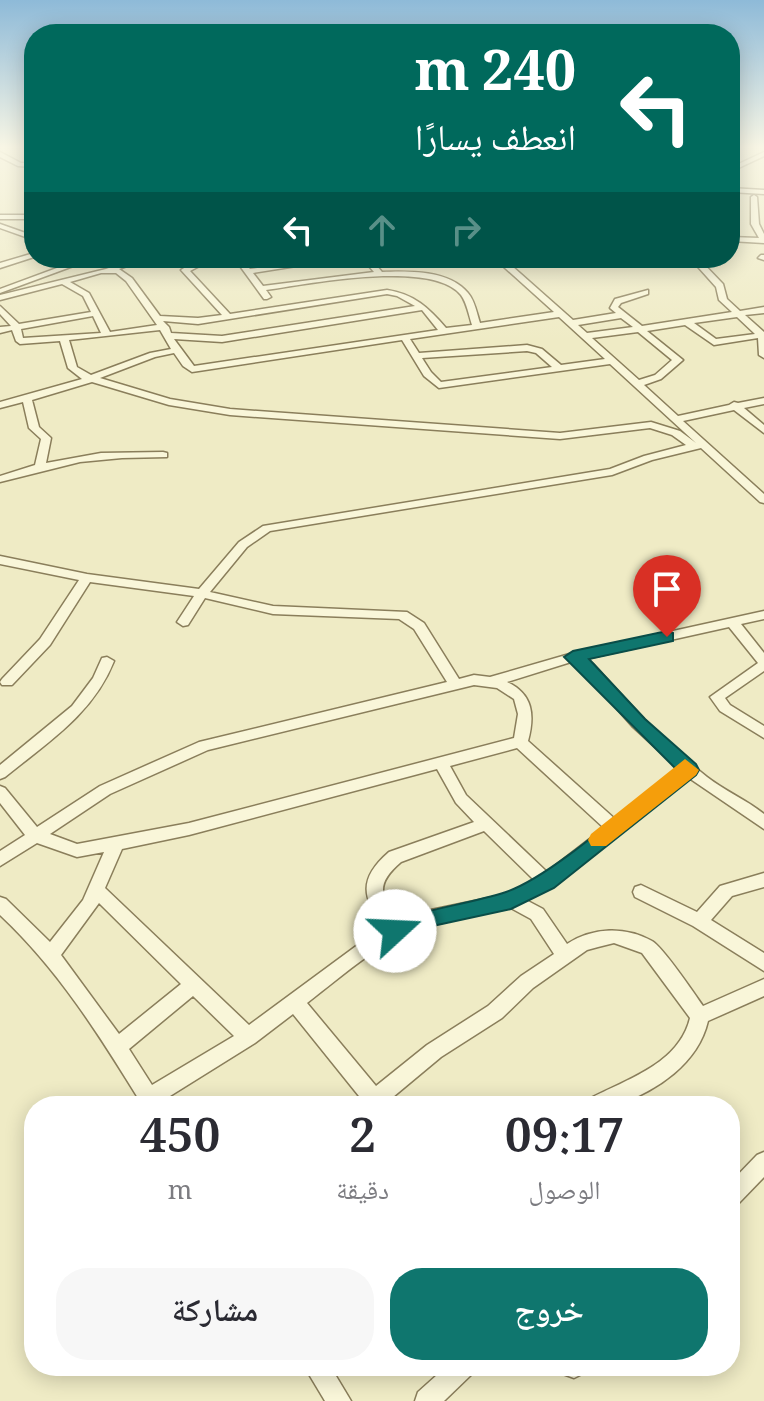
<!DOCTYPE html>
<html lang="ar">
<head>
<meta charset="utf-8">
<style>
	:root { --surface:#fff; --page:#f7f7f7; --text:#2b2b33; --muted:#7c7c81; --accent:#0f766e }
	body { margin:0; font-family:Georgia,"Noto Naskh Arabic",serif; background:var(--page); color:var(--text); direction:rtl; height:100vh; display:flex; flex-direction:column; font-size:30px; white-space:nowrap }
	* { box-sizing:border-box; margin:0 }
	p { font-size:26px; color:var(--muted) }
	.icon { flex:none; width:44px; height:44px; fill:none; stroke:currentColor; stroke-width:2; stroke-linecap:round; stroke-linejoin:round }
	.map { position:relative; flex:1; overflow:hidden; direction:ltr }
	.sheet { position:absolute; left:24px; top:1096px; width:716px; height:280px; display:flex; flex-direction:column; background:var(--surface); border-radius:32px; box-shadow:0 4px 20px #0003; direction:rtl }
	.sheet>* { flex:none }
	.top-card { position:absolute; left:24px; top:24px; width:716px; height:244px; border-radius:32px; box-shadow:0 4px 20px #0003; direction:rtl; background:#00695c; color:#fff; overflow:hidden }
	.pin { position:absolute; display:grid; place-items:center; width:68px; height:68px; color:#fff; margin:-82px -34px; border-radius:50% 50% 50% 0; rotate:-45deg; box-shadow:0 0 8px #0007 }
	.pin .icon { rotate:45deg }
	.me { position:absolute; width:88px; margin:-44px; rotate:70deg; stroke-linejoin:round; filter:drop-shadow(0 0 6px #0008) }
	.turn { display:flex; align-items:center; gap:28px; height:168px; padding:0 32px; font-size:36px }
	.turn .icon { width:104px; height:104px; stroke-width:2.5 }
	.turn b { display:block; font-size:56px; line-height:68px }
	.lanes { display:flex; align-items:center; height:76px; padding:0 32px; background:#0003; justify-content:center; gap:40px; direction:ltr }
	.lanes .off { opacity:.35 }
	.eta { display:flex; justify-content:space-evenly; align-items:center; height:136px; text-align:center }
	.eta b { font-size:48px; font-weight:600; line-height:56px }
	.button { display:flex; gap:16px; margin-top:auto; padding:16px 32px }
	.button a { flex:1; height:92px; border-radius:32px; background:var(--accent); color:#fff; font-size:32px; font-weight:600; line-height:92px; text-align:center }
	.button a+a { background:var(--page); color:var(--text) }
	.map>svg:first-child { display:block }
</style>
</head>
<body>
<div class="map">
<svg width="764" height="1401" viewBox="0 0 764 1401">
	<rect width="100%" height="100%" fill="#efebc5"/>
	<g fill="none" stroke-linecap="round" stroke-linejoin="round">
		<g stroke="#8a7e5b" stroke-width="3">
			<g id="minor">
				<path d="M0 152 21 163H34V167L18 166 0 157Z"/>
				<path d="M764 152V156L730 172V168Z"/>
				<path d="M730 188 764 190V194L730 192Z"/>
				<path d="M754 195 757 197 759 224 764 234V243L730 241V237L759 238 751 224V197Z"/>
				<rect x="0" y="215" width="34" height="4"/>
				<path d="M0 224 34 236V240L0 228Z"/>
				<path d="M34 253V257L0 268V263Z"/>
				<path d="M761 255H764V260L758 258Z"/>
				<path d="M84 258H95L0 293V289Z"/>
				<path d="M136 258H148L119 269 132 278 160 316 198 318 222 315 181 270 200 258 243 262 250 269 327 258H347L253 273 263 286 374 272 362 258H370L382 272C409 271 449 270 468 293 475 301 477 314 480 323L554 312 494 258H503L573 320 616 313 610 308 615 299 648 290V294L621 303 618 307 642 326 732 312 719 300 716 287 690 258H698L723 284 727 299 740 311 764 307V313L745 315 764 332V358L759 355 758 338 714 345 685 325 647 331 683 360 661 379 644 385 678 416 729 405 734 402 738 403 764 398V404L744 408 764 425V433L734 410 683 421 764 494V503L760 502 701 448 652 460 612 475 270 531 247 547 210 592 273 606 407 612 424 623 459 679 474 675 490 677 573 653 764 611V619L741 624 764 653V671L725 698 730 705 764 726V738L720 711 710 697 758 663 729 627 585 659 593 664C629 703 665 744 707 777 725 791 745 799 764 814V829L689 778 552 887 526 900 543 909 567 944C593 927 625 926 652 941 662 946 694 993 703 1006L764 979V996L708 1021C698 1064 657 1090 618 1105 609 1108 596 1106 586 1106L589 1099C627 1079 679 1064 690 1018L642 953 614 943 598 947 587 950 533 988 502 1018 441 1057 387 1102 389 1106H367L293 1014 255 1043 162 1101 164 1106H143C101 1038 59 970 0 915V897L6 899 50 942 83 900 104 852 77 857 37 843 0 866V851L25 835 0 803V786L5 788 37 827 100 786 199 742 447 682 414 629 399 619 273 614 205 598 188 625 183 626 177 622 194 596 90 582 50 645 12 685H2L0 682 2 679 40 639 79 580 0 564V556L87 574 199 589 239 542 263 526 610 469 644 456 686 445 672 435 650 428 560 439 230 415 169 405 92 382 32 400 39 427 51 438 46 463 101 453 163 452 167 453V457L122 458 80 462 0 482V476L35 465 41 439 29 428 23 402 0 408V402L82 379 68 368 60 341 20 344 16 341 12 330 0 333V327L11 326 0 314V306L19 324 91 312 83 296 62 284 0 300V295L106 269ZM209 261 240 266 264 299H267L271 297 266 290C308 284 432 259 461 295 467 303 469 316 472 325L446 328C429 308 414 294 387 290L230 314 190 271ZM101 273H116L126 281 157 325 110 332 89 293 70 282ZM387 294 397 296 415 306 222 336 171 333 169 327 163 321 198 324ZM422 310 438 330 194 366 174 339 222 342ZM93 316 101 333 23 338 21 329ZM559 317 605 359 561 365 542 349 527 345 419 353 410 339ZM737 317 755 334 716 339 694 323ZM621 318 633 327 587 333 578 325ZM160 330 171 349 150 353 91 375 77 367 69 340ZM638 332 672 360 655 375 639 380 592 338ZM402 340 424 376 439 388 610 364 696 443 680 431 651 422 560 433 230 409 170 399 100 378 155 357 174 353 183 366 192 372ZM527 351 536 353 552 367 441 382 431 372 422 358ZM571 662 583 670 633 727 679 769 615 819 528 741C535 715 533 694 507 682ZM474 685 497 688 514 699 518 714 514 738 189 823 77 844 50 834 110 794 208 750ZM517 748 604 828 547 872 466 795 450 766ZM437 769 456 803 474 822 389 852C358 879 362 897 384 929L363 941 249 1025 105 888 122 849 189 835ZM484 831 534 880 508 894 426 911 398 922C380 896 375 884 401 862ZM99 903 181 984 119 1034 61 955ZM509 907 531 919 554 954 521 976 488 1006 427 1045 376 1086 307 1003C345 974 383 938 429 925 455 917 483 913 509 907ZM193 996 234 1036 152 1085 129 1049Z"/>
				<path d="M107 657 114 661C93 714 48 742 5 777L0 779V765L72 706 93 678 102 658Z"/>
				<path d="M764 873V887L732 896 711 920 764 953V971L693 926 635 897 633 892 635 887 641 885 697 912 720 886Z"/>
				<path d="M764 1152V1177L737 1205 730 1209V1183L757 1155Z"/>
				<path d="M304 1366H330L351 1401H325Z"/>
				<path d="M447 1366H476L472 1374 444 1401H415L418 1392Z"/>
				<path d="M559 1366H586L582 1374 574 1378 563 1374Z"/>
			</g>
		</g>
		<use href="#minor" fill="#f9f6d9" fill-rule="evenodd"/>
	</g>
	<linearGradient id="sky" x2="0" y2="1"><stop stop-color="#8ebad8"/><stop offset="0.43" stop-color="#f8f6e5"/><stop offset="1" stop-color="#f8f6e5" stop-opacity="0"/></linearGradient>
	<rect width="764" height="342" fill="url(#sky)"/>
	<path fill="#0f766e" stroke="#0a4d48" stroke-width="2" d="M667 631 673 633V641L589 659 645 719 696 764 699 770 696 775 554 888 511 909 428 927 395 940 387 938 383 931 387 924C427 908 466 905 506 892 553 876 633 802 676 769L564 657 573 651Z"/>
	<path fill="#f59e0b" d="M685 759 699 770 696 775 606 846H591L588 840 591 834Z"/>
</svg>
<div class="pin" style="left:667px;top:637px;background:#d93025"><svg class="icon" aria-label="arrive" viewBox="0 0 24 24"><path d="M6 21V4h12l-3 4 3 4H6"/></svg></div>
<svg class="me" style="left:395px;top:931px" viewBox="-20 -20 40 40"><circle r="19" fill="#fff"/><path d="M0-13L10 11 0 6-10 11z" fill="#0f766e"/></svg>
<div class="top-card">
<div class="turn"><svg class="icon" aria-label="left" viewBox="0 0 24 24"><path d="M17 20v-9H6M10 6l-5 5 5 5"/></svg><div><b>240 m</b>انعطف يسارًا</div></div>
<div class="lanes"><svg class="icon" aria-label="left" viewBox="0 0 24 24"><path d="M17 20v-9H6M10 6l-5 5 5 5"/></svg><svg class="icon off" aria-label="ahead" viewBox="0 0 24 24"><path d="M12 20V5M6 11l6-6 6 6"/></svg><svg class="icon off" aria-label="right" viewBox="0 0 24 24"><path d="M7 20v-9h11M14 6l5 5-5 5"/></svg></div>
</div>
<section class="sheet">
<div class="eta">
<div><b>09:17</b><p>الوصول</p></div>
<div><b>2</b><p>دقيقة</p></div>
<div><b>450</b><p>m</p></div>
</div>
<div class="button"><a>خروج</a><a>مشاركة</a></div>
</section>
</div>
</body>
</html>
